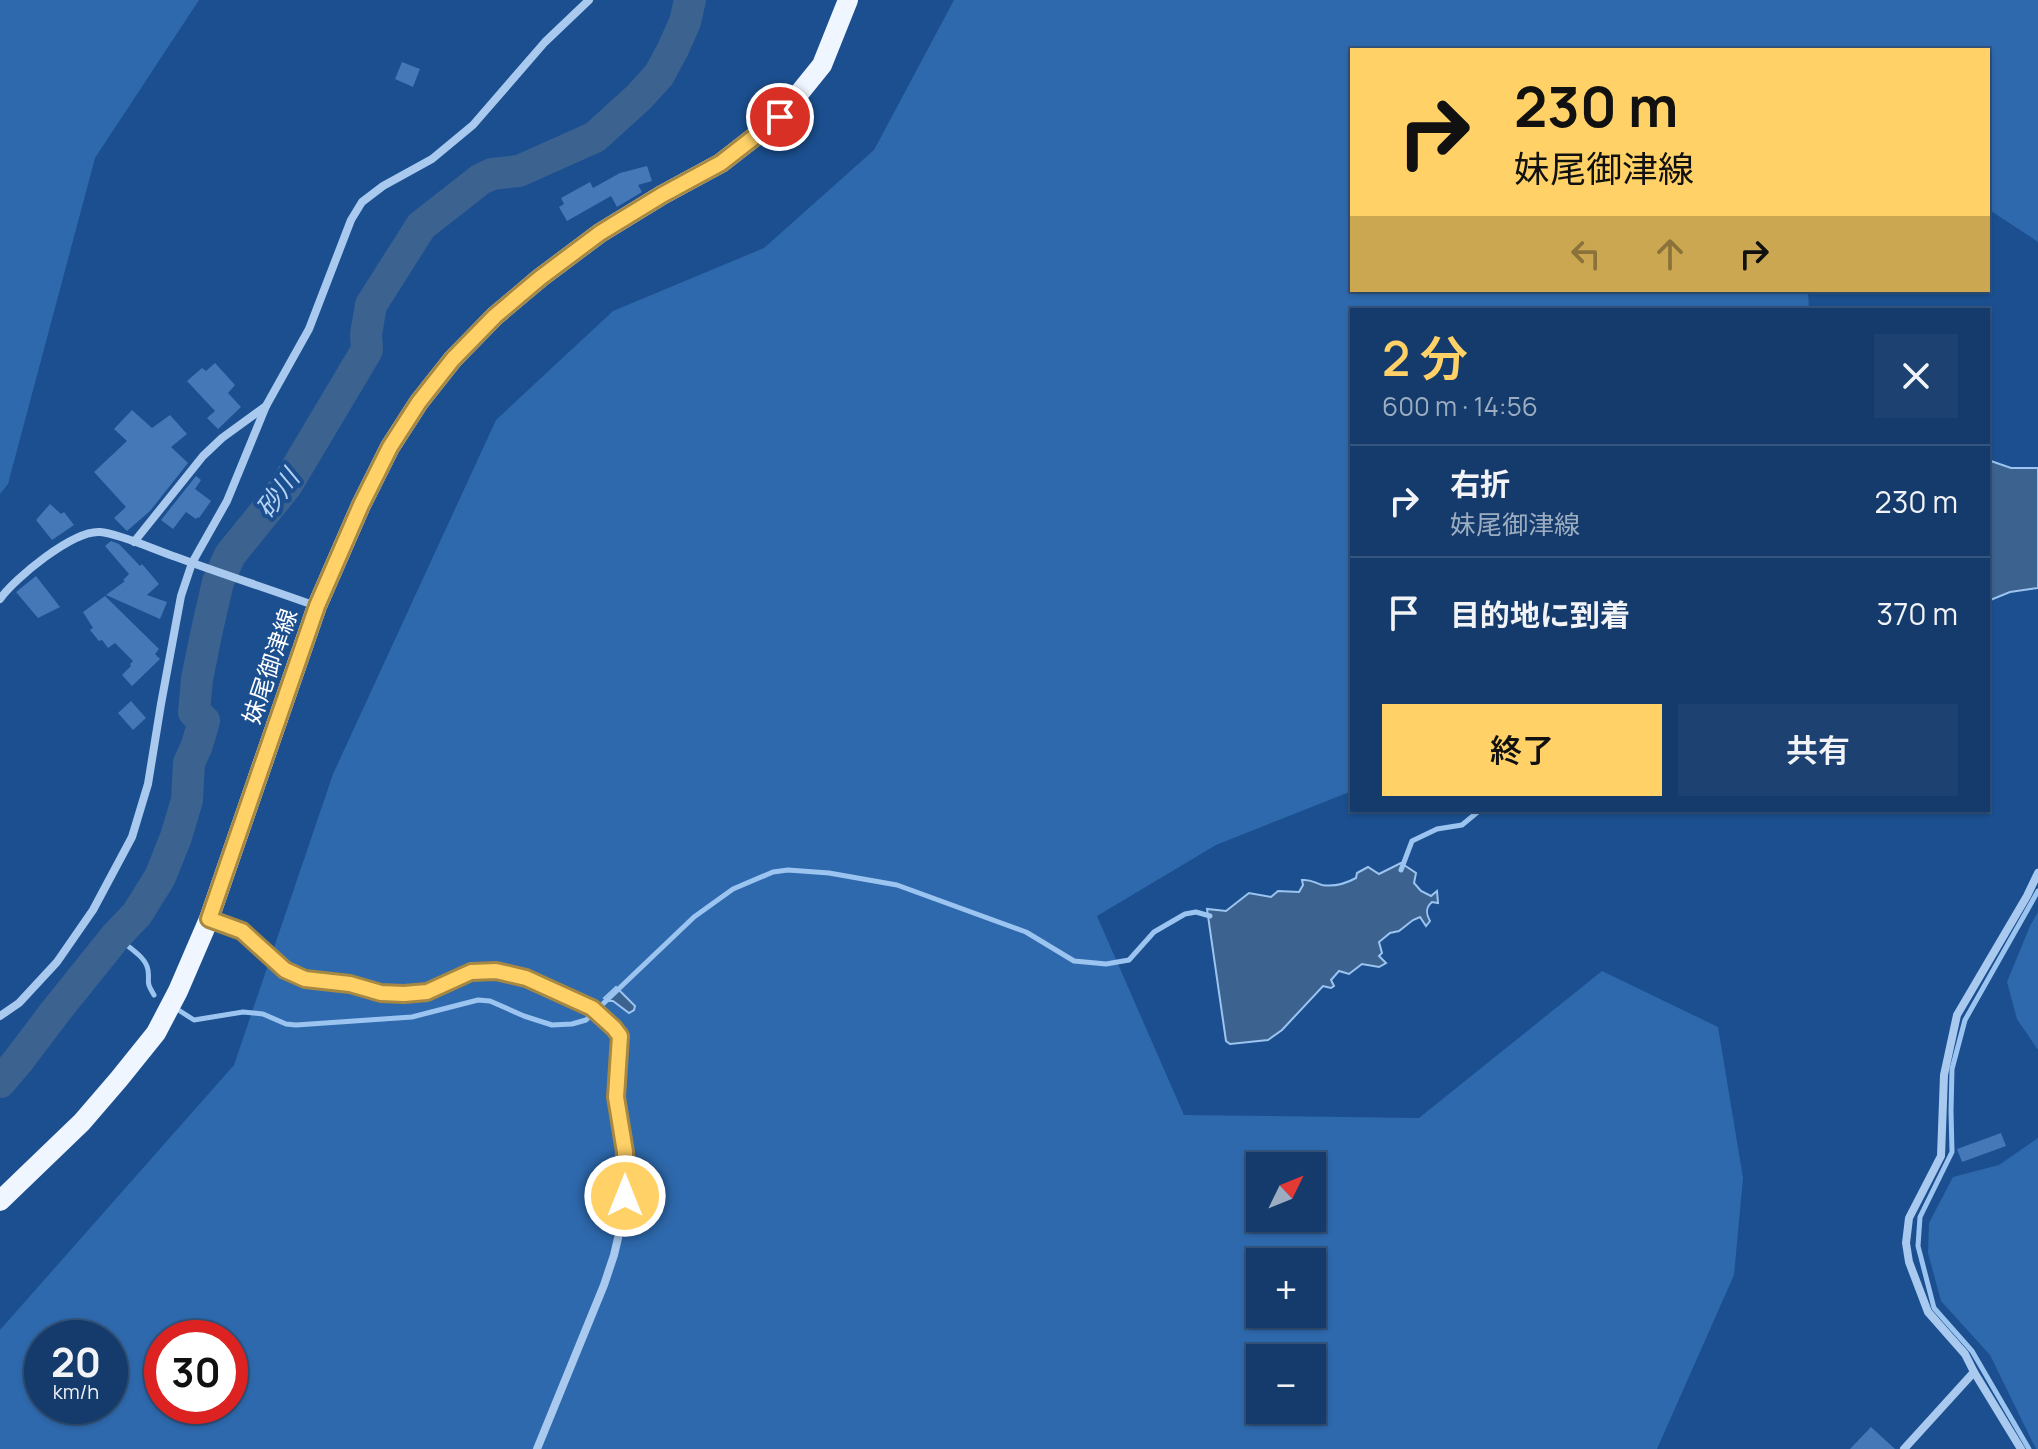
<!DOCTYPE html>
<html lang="ja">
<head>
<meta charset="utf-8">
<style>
	:root { --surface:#143b6b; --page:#1d4271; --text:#f1f3f6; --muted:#9dadc1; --line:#33557e; --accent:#ffd166 }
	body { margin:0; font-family:Manrope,"Noto Sans JP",sans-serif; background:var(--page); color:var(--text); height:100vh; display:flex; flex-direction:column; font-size:30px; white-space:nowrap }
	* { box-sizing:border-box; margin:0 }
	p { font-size:26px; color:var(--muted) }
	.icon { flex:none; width:44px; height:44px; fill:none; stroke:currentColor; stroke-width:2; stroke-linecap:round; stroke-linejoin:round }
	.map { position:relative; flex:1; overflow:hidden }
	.sheet { position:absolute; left:1350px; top:308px; width:640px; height:504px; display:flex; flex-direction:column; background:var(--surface); border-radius:0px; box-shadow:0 2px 6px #0004,0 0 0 2px var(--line) }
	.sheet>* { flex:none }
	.banner { position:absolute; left:1350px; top:48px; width:640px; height:244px; border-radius:0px; box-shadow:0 2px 6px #0004,0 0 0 2px var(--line); background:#ffd166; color:#111; overflow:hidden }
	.needle { width:52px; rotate:47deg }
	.tools { position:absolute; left:1246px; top:1152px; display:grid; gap:16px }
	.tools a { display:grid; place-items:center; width:80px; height:80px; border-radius:0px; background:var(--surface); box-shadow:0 2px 6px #0004,0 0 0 2px var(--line); font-size:40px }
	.speed { position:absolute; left:24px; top:1320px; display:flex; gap:16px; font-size:40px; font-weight:700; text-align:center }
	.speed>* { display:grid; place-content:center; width:104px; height:104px; border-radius:50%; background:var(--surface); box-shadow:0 2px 6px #0004,0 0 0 2px var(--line); line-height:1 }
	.speed small { font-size:20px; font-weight:400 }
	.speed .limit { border:12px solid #d22; background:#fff; color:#111 }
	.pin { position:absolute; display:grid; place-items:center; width:68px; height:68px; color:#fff; margin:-34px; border:4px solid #fff; border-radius:50%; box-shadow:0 2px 8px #0007 }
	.me { position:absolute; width:88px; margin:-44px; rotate:0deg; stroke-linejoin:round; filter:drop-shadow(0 0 6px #0008) }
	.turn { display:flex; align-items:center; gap:28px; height:168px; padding:0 32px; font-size:36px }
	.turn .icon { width:104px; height:104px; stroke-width:2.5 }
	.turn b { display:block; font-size:56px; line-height:68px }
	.lanes { display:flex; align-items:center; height:76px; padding:0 32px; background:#0003; justify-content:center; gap:40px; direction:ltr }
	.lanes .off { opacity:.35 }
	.round { display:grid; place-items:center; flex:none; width:84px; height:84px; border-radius:0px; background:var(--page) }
	.summary { display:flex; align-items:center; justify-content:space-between; height:136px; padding:0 32px }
	h1 { font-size:48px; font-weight:600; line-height:60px; color:var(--accent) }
	.cta { display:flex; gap:16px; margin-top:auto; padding:16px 32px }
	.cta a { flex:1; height:92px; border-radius:0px; background:var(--accent); color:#111; font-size:32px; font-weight:600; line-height:92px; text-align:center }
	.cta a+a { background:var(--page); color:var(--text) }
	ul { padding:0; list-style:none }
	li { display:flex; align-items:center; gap:24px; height:112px; padding:0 32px; border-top:2px solid var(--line) }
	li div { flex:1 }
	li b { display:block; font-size:30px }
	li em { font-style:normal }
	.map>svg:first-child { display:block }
</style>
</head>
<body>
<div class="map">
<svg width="2038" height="1449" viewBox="0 0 2038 1449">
	<rect width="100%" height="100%" fill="#1b4f8f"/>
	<g fill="#2e69ad" fill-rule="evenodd">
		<path d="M0 0H199L95 158 8 484 0 494Z"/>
		<path d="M954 0H2038V242L1988 209V50H1352V290H1808L1809 310H1352V791L1216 845 1097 916 1184 1115 1419 1118 1602 971 1718 1027 1743 1178 1734 1275 1657 1449H0V1330L234 1065 333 774 496 420 613 311 764 248 874 150ZM1260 1166H1312V1218H1260ZM1260 1262H1312V1314H1260ZM42 1338H110V1406H42ZM162 1338H230V1406H162ZM1260 1358H1312V1410H1260Z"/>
		<path d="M2038 912V1050L2017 1019 2007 982 2030 926Z"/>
		<path d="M2038 1138V1449H2036L1990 1355 1941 1301 1928 1253 1929 1223 1953 1177 1999 1165Z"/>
	</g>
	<g fill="#3c6290" stroke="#9cc4f0" stroke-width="2">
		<path d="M1988 460 2011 468H2038V588L2010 592 1988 601Z"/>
		<path d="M1401 863 1416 873 1414 883 1421 891 1431 896 1437 891 1438 903 1432 902C1425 908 1426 914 1430 921L1426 926 1420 917 1413 920 1399 931 1390 933 1379 942 1382 953 1379 956 1386 963 1379 967 1362 964 1349 974 1339 971 1331 980 1334 986 1331 988 1323 986 1282 1030 1268 1040 1230 1044 1226 1041 1207 909 1226 911 1249 893 1271 897 1278 891 1299 892 1303 885 1302 880C1312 879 1314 883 1322 885 1335 887 1345 884 1356 878L1357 873 1368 867 1379 874Z"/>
		<path d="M616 987 635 1006 634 1010 629 1013 613 1001H609L604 998Z"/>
	</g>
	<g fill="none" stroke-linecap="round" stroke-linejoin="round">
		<g stroke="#9cc4f0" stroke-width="5">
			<path d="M1401 870 1412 841 1437 829 1462 825 1480 810"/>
			<path d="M116 936C126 946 146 956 148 970 150 984 145 980 154 995"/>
			<path d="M180 1011 194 1020 243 1012 263 1014 286 1024 296 1025 412 1017 478 1000 490 1001 524 1016 552 1025 572 1024 586 1020 694 917 733 889 773 872 788 870 829 873 897 885 1026 932 1074 961 1106 964 1129 960 1154 932 1185 914 1196 912 1210 916"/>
			<path d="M2029 1449 1972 1351 1934 1308 1918 1246 1920 1217 1952 1152 1951 1111 1952 1069 1965 1020 2038 891"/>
		</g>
		<path stroke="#3c6290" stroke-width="32" d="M0 1082 18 1061 55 1012 116 936 137 914 160 877 176 837 187 800 189 763 197 745 204 721 194 712 197 679 207 630 218 582 230 555 286 486 367 350 366 334 371 305 421 226 481 179 492 174 519 171 595 137 639 97 659 75 673 49 685 22 690 0"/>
	</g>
	<g fill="#4478b7">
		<path d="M402 62 420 69 413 87 395 79Z"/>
		<path d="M647 166 652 181 638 185 642 192 617 207 611 196 567 221 559 207 564 204 561 198 590 182 593 188 620 173Z"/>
		<path d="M215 363 235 385 228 393 241 407 218 429 207 418 215 411 187 381 202 368 206 371Z"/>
		<path d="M132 410 152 428 170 415 187 434 171 447 188 463 150 511 127 531 114 518 126 507 94 472 127 441 114 429Z"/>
		<path d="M196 476 201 480 195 489 211 501 199 518 198 517 196 519 186 512 173 529 161 520Z"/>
		<path d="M50 504 61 514 64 512 74 525 52 540 36 520Z"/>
		<path d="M111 541 119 544 140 566 142 564 159 584 147 595 167 602 160 619 106 595 125 581 123 580 129 574 105 546Z"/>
		<path d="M36 576 60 607 38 618 16 592Z"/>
		<path d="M105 596 159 649 155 654 160 659 132 686 122 675 131 666 130 664 133 661 115 643 108 648 102 640 99 641 90 630 93 628 83 612Z"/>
		<path d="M131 701 146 718 133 730 118 713Z"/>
		<path d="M2001 1133 2006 1146 1962 1162 1957 1149Z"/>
		<path d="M1871 1427 1895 1449H1850Z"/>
	</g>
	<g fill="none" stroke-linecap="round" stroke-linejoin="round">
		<g stroke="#a9c9ee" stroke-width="8">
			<path d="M134 542 203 456 222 438 266 406"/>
			<path d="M0 599C15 578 73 530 100 532 121 534 155 550 176 557 222 574 269 589 316 606"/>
			<path d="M211 919 242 931 285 970 305 979 350 984 381 993 404 994 427 992 471 972 496 971 526 978 592 1008 614 1028 620 1036 616 1097 625 1152 626 1180 624 1213 614 1255 604 1285 537 1449"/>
			<path d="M0 1016 19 1003 57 962 93 910 132 837 148 784 161 704 181 596 192 563 227 501 266 406 309 329 351 220 362 202 383 186 432 159 473 125 545 42 589 0"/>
			<path d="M1904 1449 1974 1372"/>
			<path d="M2021 1449 1974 1372 1965 1354 1928 1312 1909 1262 1906 1243 1909 1218 1941 1156 1944 1075 1957 1015 2027 896 2038 873"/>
		</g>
		<path stroke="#f0f6ff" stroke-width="20" d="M0 1201 82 1122 119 1079 156 1033 178 991 209 919 317 606 361 505 390 447 419 402 453 359 495 316 540 278 600 233 662 195 721 163 780 117 822 65 848 0"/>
	</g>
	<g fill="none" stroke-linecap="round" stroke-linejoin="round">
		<g stroke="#a68842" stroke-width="20">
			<path id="route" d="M625 1196V1152L616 1097 620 1036 614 1028 592 1008 526 978 496 971 471 972 427 992 404 994 381 993 350 984 305 979 285 970 242 931 209 919 317 606 361 505 390 447 419 402 453 359 495 316 540 278 600 233 662 195 721 163 780 117"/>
		</g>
		<use href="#route" stroke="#ffd166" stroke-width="14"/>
	</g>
	<g text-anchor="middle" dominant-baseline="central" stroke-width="8" stroke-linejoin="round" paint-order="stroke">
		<g font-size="24" fill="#fff" stroke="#1b4f8f">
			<text transform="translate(269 666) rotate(-71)">妹尾御津線</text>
		</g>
		<g font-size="26" font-style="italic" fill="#b5d3f5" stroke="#1b4f8f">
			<text transform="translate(277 493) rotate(-54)">砂川</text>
		</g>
	</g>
</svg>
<div class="tools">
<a><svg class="needle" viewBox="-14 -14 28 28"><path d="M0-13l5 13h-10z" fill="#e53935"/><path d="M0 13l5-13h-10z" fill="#9dadc1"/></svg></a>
<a>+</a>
<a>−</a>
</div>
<div class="speed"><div>20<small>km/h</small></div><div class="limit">30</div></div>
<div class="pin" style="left:780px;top:117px;background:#d93025"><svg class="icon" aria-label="arrive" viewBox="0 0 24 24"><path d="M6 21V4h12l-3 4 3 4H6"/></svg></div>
<svg class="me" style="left:625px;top:1196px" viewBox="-20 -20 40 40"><circle r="17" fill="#ffd166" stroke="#fff" stroke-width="3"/><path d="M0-11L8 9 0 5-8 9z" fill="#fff"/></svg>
<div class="banner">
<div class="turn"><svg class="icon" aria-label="right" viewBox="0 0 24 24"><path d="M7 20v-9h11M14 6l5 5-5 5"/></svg><div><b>230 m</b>妹尾御津線</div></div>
<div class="lanes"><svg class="icon off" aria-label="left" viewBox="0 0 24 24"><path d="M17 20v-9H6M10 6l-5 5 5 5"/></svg><svg class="icon off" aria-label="ahead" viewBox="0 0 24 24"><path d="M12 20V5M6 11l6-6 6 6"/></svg><svg class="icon" aria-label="right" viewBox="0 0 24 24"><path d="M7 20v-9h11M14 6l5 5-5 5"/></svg></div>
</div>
<section class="sheet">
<div class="summary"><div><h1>2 分</h1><p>600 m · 14:56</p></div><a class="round"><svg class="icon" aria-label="close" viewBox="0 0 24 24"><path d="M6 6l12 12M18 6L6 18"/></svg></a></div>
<ul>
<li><svg class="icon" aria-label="right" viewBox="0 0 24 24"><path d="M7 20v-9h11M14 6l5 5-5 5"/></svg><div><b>右折</b><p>妹尾御津線</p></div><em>230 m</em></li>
<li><svg class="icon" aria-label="arrive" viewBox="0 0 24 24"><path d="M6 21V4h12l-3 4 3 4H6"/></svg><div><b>目的地に到着</b></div><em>370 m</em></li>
</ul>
<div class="cta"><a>終了</a><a>共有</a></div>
</section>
</div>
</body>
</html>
